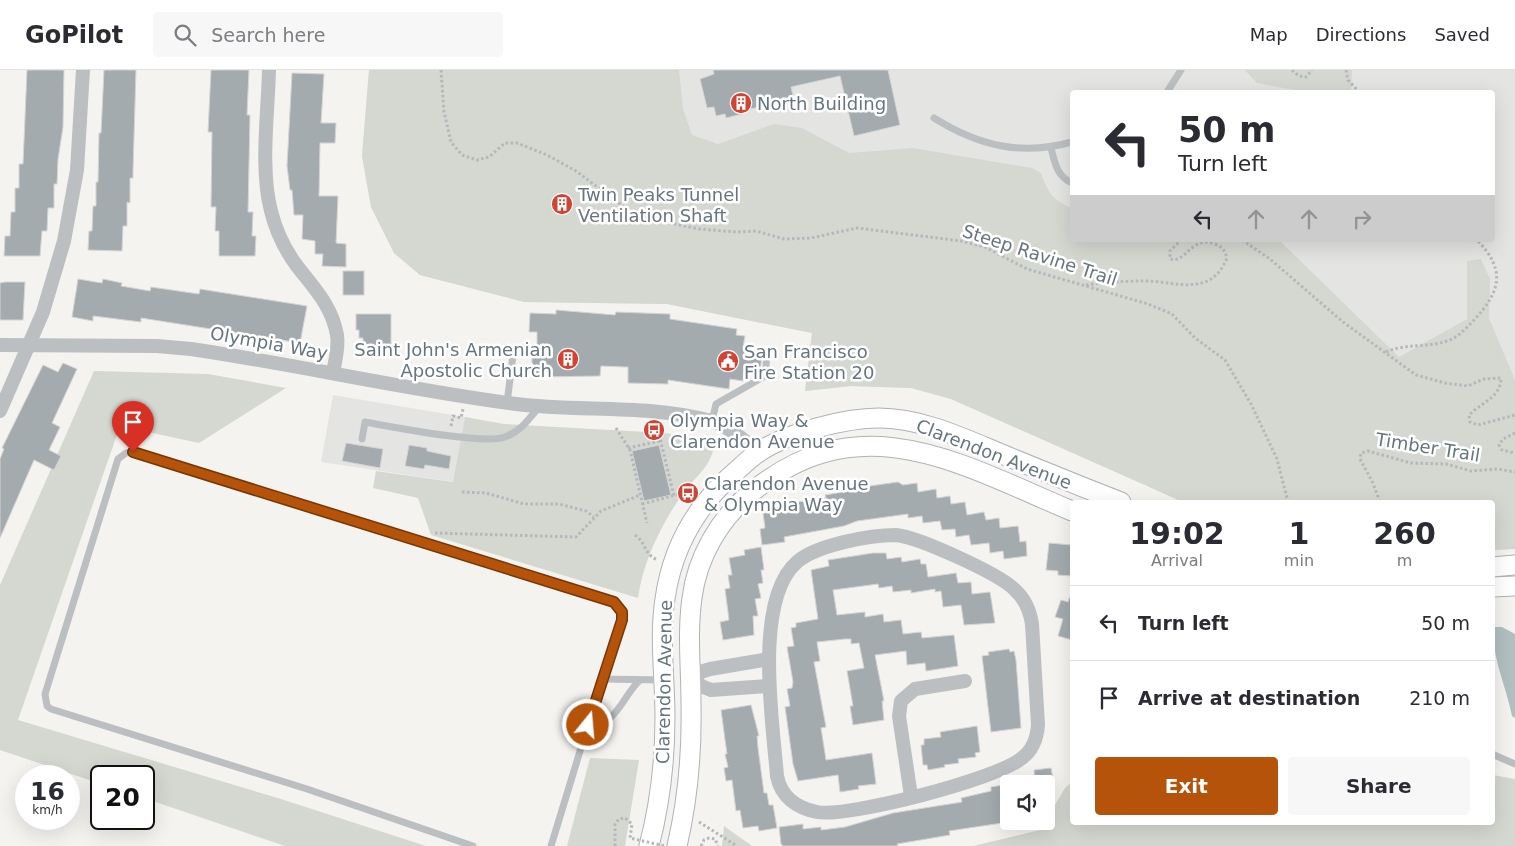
<!DOCTYPE html>
<html lang="en">
<head>
<meta charset="utf-8">
<style>
	:root { --surface:#fff; --page:#f7f7f7; --text:#2b2b33; --muted:#7c7c81; --line:#e1e1e2; --accent:#b45309 }
	body { margin:0; font-family:"DejaVu Sans",sans-serif; background:var(--page); color:var(--text); height:100vh; display:flex; flex-direction:column; font-size:19px; white-space:nowrap }
	* { box-sizing:border-box; margin:0 }
	p { font-size:16px; color:var(--muted) }
	.icon { flex:none; width:28px; height:28px; fill:none; stroke:currentColor; stroke-width:2; stroke-linecap:round; stroke-linejoin:round }
	.map { position:relative; flex:1; overflow:hidden }
	.panel { position:absolute; left:1070px; top:430px; width:425px; height:325px; display:flex; flex-direction:column; background:var(--surface); border-radius:5px; box-shadow:0 5px 20px #0002 }
	.panel>* { flex:none }
	.banner { position:absolute; left:1070px; top:20px; width:425px; height:152px; border-radius:5px; box-shadow:0 5px 20px #0002; background:#fff; color:var(--text); overflow:hidden }
	.tools { position:absolute; left:1000px; top:705px; display:grid; gap:10px }
	.tools a { display:grid; place-items:center; width:55px; height:55px; border-radius:5px; background:var(--surface); box-shadow:0 5px 20px #0002; font-size:25px }
	.speed { position:absolute; left:15px; top:695px; display:flex; gap:10px; font-size:25px; font-weight:700; text-align:center }
	.speed>* { display:grid; place-content:center; width:65px; height:65px; border-radius:50%; background:var(--surface); box-shadow:0 5px 20px #0002; line-height:1 }
	.speed small { font-size:12px; font-weight:400 }
	.speed .limit { border:2px solid #111; border-radius:8px; background:#fff; color:#111 }
	.pin { position:absolute; display:grid; place-items:center; width:42px; height:42px; color:#fff; margin:-51px -21px; border-radius:50% 50% 50% 0; rotate:-45deg; box-shadow:0 0 5px #0007 }
	.pin .icon { rotate:45deg }
	.me { position:absolute; width:55px; margin:-28px; rotate:17deg; stroke-linejoin:round; filter:drop-shadow(0 0 4px #0008) }
	.turn { display:flex; align-items:center; gap:18px; height:105px; padding:0 25px; font-size:22px }
	.turn .icon { width:65px; height:65px; stroke-width:2.5 }
	.turn b { display:block; font-size:35px; line-height:42px }
	.lanes { display:flex; align-items:center; height:48px; padding:0 25px; background:#0003; justify-content:center; gap:25px; direction:ltr }
	.lanes .off { opacity:.35 }
	.eta { display:flex; justify-content:space-evenly; align-items:center; height:85px; text-align:center }
	.eta b { font-size:30px; font-weight:600; line-height:35px }
	.button { display:flex; gap:10px; margin-top:auto; padding:10px 25px }
	.button a { flex:1; height:58px; border-radius:5px; background:var(--accent); color:#fff; font-size:20px; font-weight:600; line-height:58px; text-align:center }
	.button a+a { background:var(--page); color:var(--text) }
	ul { padding:0; list-style:none }
	li { display:flex; align-items:center; gap:15px; height:75px; padding:0 25px; border-top:1px solid var(--line) }
	li div { flex:1 }
	li b { display:block; font-size:19px }
	li em { font-style:normal }
	header { display:flex; align-items:center; gap:30px; box-sizing:border-box; height:70px; padding:0 25px; background:var(--surface); border-bottom:1px solid var(--line) }
	header strong { font-size:24px }
	nav { display:flex; gap:28px; margin-inline-start:auto; font-size:18px }
	.search { width:350px; height:45px; background:var(--page); display:flex; align-items:center; gap:12px; box-sizing:border-box; padding:0 18px; border-radius:5px; color:var(--muted); font-size:19px }
	.map>svg:first-child { display:block }
</style>
</head>
<body>
<header>
<strong>GoPilot</strong>
<div class="search"><svg class="icon" aria-label="search" viewBox="0 0 24 24"><circle cx="10" cy="10" r="6"/><path d="M15 15l6 6"/></svg>Search here</div>
<nav><a>Map</a><a>Directions</a><a>Saved</a></nav>
</header>
<div class="map">
<svg width="1515" height="776" viewBox="0 0 1515 776">
	<rect width="100%" height="100%" fill="#f4f3f0"/>
	<g fill="#e4e5e3" fill-rule="evenodd">
		<path d="M369 0H1515V479L1493 480 1492 432H1183L951 329 911 318 851 316 805 321 812 263 667 234 524 232 420 205 394 183 371 137 362 86ZM1072 22H1492V170H1072Z"/>
		<path d="M333 325 465 347 454 412 321 392Z"/>
	</g>
	<g fill="#d4d8d0">
		<path d="M369 0H679L683 39 692 65 718 74 774 54 802 58 849 83 913 78 1032 98 1041 103C1047 121 1054 132 1072 138V170H1279L1399 287 1467 249V191L1481 189 1490 209 1489 248 1515 310V479L1493 480 1492 432H1183L951 329 911 318 851 316 805 321 812 263 667 234 524 232 420 205 394 183 371 137 362 86Z"/>
		<path d="M1245 0H1352L1351 22H1305L1257 13Z"/>
		<path d="M94 301 208 304 286 318 199 373 120 356 18 650 281 729 426 776H285L144 728V706H101V714L0 680V515Z"/>
		<path d="M465 347 504 354 665 363 703 369 714 376C711 398 692 409 681 426 660 457 643 492 638 528L431 465 418 428 373 418 376 401 453 412Z"/>
		<path d="M590 688 639 690 625 776H567Z"/>
		<path d="M1493 705 1515 709V776H973L1040 760 1065 718 1072 712V752H1492Z"/>
		<path d="M724 756 752 776H722Z"/>
	</g>
	<path fill="#b1bfc1" d="M1493 557H1502L1515 564V648L1512 646C1506 616 1492 588 1493 557Z"/>
	<g fill="#a3abaf" stroke="#d5d4d3">
		<path d="M27 0H64L63 57 58 89 57 114H54V138H48L47 161H42L40 186H4L5 166H10L11 142H15V118H19V94H23Z"/>
		<path d="M104 0H136L133 101V108H130V133L127 132V156H123L122 181 88 180 89 161H92L93 136H96V112H98L99 63H101Z"/>
		<path d="M211 0H249L247 45H250L248 142H253L252 166H256L255 186H219V161H215L216 137H211L212 62H208Z"/>
		<path d="M713 0H888L900 55 854 66 840 6 791 17 794 29 746 40V43L726 48 725 44 716 46 714 37 707 38 700 9 714 4Z"/>
		<path d="M292 3 324 4 321 53H336L335 73H320L319 126H338L336 173 346 174V197L322 196 323 184H315V171L302 169 303 145H294L292 120H290L287 96Z"/>
		<circle cx="562" cy="134" r="7"/>
		<rect x="343" y="201" width="21" height="24"/>
		<path d="M78 209 102 213 103 209 122 213 121 216 150 221 151 217 199 224 200 219 307 236 300 273 141 248V252L93 246V251L72 247Z"/>
		<path d="M5 212H25L23 250H0V213Z"/>
		<path d="M556 240 615 245 616 242 670 244V249L737 259 736 265 745 266 743 277 765 280 762 284 760 303 744 301 743 311 730 309 729 319 668 310V314L628 313V297H625L601 296 600 306 536 307V297L532 293V284L537 280V262H529L530 243 556 244Z"/>
		<path d="M356 244H391V283L363 280V268H359V260H356Z"/>
		<path d="M63 293 77 299 52 353 60 357 49 380 61 386 54 400 34 390 0 468V389L4 379 2 378 43 295 58 302Z"/>
		<path d="M346 373 383 379 380 398 342 391Z"/>
		<path d="M409 375 427 378V381L451 386 449 399 425 395 424 399 405 396Z"/>
		<path d="M659 375 671 425 644 431 632 381Z"/>
		<path d="M898 412 903 415 917 413 918 422 936 419 937 428 950 426 951 434 965 432 967 445 984 442 986 450 999 448 1000 458 1018 456 1020 472 1026 471 1027 486 1004 489 1003 481 990 483 989 473 971 475 969 465 956 467 955 459 942 460 940 451 923 453 922 446 908 448V444L857 451 844 456 784 467 785 472 762 475 760 459 765 458 763 443 781 440 780 438 785 437 784 434 826 428 825 425 855 420V418Z"/>
		<path d="M1049 473 1072 475V506L1058 505V501L1046 500Z"/>
		<path d="M761 477 764 500H761L763 513 758 514 761 528 755 529 758 546H753L754 565 723 570 720 552 729 550 725 519 730 518 728 505H732L729 488 745 485 744 480Z"/>
		<path d="M873 483H886L887 489 901 487 902 492 920 489 921 494H926L928 507 956 503 958 513 971 512 972 524 990 522 995 553 964 555 961 535 943 537 941 521 935 522V519L911 523V520L893 522 892 516 879 518 878 514 833 520 837 545 865 542V547L883 544 884 552 901 550 903 564 921 562 922 568 954 565 958 596 926 601 925 593 907 595 906 581 875 585 884 631H882L884 650 853 655 850 636H853L847 601 864 598 859 573 851 574V569H845L817 572 820 591 814 592 826 657 821 658 826 690 872 683 876 714 858 716 859 719 840 722 838 705 798 711 793 694 785 637 790 636 787 619 792 618 793 612 787 577 794 576 791 558 796 557V553L818 549 811 500 829 496 828 490Z"/>
		<path d="M1069 528 1072 529V570L1058 566 1063 549 1055 547 1061 530 1068 532Z"/>
		<path d="M1009 579 1010 582 1014 581 1016 590 1021 658 991 662 982 586 989 585 988 582Z"/>
		<path d="M751 635 759 666H757L758 678 764 723H767L769 735H773L777 758 759 761 758 756 743 758 740 740 736 741 732 710 726 711 724 698 728 697 725 684H727L721 640Z"/>
		<path d="M977 656 980 682 975 683 976 687 958 689 959 693 944 695 945 697 928 700 927 695H923L921 675H924V669L941 667 940 662Z"/>
		<path d="M1051 698 1054 714H1035L1034 700Z"/>
		<path d="M1009 714V752L949 761 950 765 897 774 898 776H783L781 774 779 757 803 754V759L821 757V760L845 757 893 743 962 732 961 728 991 721V717Z"/>
	</g>
	<g fill="none" stroke-linecap="round" stroke-linejoin="round">
		<g stroke="#adb3b6" stroke-width="21">
			<g id="secondary">
				<path d="M1492 497 1515 495"/>
				<path d="M1492 517 1515 516"/>
				<path d="M649 776C660 734 665 690 665 647 665 608 659 567 665 529 672 479 696 436 734 403 742 396 750 388 759 382 787 363 845 348 879 348 922 348 965 369 1004 385 1043 401 1082 417 1121 432"/>
				<path d="M677 776C688 729 692 682 691 634 691 598 687 563 692 528 697 487 720 448 752 422 861 332 962 395 1072 441"/>
			</g>
		</g>
		<g stroke="#b5b8ba" stroke-width="3" stroke-dasharray="2.5 2.5" stroke-linecap="butt">
			<path d="M441 0 444 42 451 72 462 85 477 90 489 87 505 73H517L547 85 576 101 628 140 645 148 700 159 736 162 756 161 784 169 811 168 857 158 961 171 985 177 1027 199 1148 234 1172 244 1195 268 1225 290 1251 334 1277 389 1288 432"/>
			<path d="M1292 0 1299 6 1306 7 1312 0"/>
			<path d="M1346 0 1348 10 1359 22"/>
			<path d="M1242 170 1270 189 1343 252 1416 305 1445 313 1468 316 1484 309 1501 308C1501 327 1481 333 1469 345L1470 352 1478 355 1515 345"/>
			<path d="M1086 215C1106 212 1126 211 1147 211 1178 212 1211 227 1227 188 1225 181 1223 177 1215 174 1191 165 1186 194 1170 189V181L1181 170"/>
			<path d="M1386 282C1406 273 1427 278 1447 271 1458 268 1466 258 1474 250 1501 221 1506 200 1477 170"/>
			<path d="M451 356 453 346 461 348 463 339"/>
			<path d="M616 358 630 380 647 453"/>
			<path d="M658 360 674 426"/>
			<path d="M1515 363 1503 369 1499 375 1502 380 1515 383"/>
			<path d="M628 378 660 371"/>
			<path d="M462 422 486 423 524 434H559L586 441 594 447"/>
			<path d="M1380 432 1372 411 1360 389 1361 383 1368 381 1411 393 1446 394 1471 401 1498 399 1515 402"/>
			<path d="M642 434 691 421"/>
			<path d="M435 463 576 467 601 441 640 425"/>
			<path d="M635 465C645 471 645 485 656 489"/>
			<path d="M699 752 737 776"/>
			<path d="M701 776 704 770 709 768 715 769 718 776"/>
		</g>
		<g stroke="#bbbfc2" stroke-width="7">
			<path d="M1167 22 1181 0"/>
			<path d="M934 48C979 76 1021 86 1072 72"/>
			<path d="M1051 78C1055 94 1057 106 1072 113"/>
			<path d="M507 333 513 285"/>
			<path d="M712 351 716 334 765 306 767 285"/>
			<path d="M362 369 365 352C393 357 483 375 505 367 521 361 529 349 539 337"/>
			<path d="M588 655 602 609"/>
			<path d="M1492 684 1515 694"/>
			<path d="M473 776 307 719 51 639 47 636 45 624 118 389 126 383 133 382 609 530 620 538 622 549 602 609 664 610"/>
			<path d="M551 776 588 655C617 656 622 627 639 611"/>
		</g>
		<g stroke="#bbbfc2" stroke-width="14">
			<path d="M269 0C268 44 260 99 271 141 276 161 285 180 297 196 314 218 332 236 337 265 339 278 335 291 333 303"/>
			<path d="M0 275 157 276 191 279C300 295 407 320 516 334 580 342 648 334 711 351 730 357 744 370 758 382"/>
			<path d="M0 341 43 242 64 171 77 100 83 0"/>
			<path d="M896 465C918 467 1000 504 1015 520 1025 529 1030 541 1032 554L1038 655C1037 668 1033 680 1022 688 998 709 847 748 817 742 797 738 781 727 777 706 773 654 753 530 797 492 816 475 870 465 896 465Z"/>
			<path d="M769 616 711 620 701 616 691 605 710 599 769 589"/>
			<path d="M911 726 899 646 901 631 915 619 965 611"/>
		</g>
		<use href="#secondary" stroke="#fff" stroke-width="19"/>
		<path stroke="#b5b8ba" stroke-width="3" stroke-dasharray="2.5 2.5" stroke-linecap="butt" d="M615 776V754L619 749 625 748 632 754 630 768 665 776"/>
	</g>
	<g fill="none" stroke-linecap="round" stroke-linejoin="round">
		<g stroke="#753606" stroke-width="12">
			<path id="route" d="M133 382 614 532 622 542V550L588 655"/>
		</g>
		<use href="#route" stroke="#b45309" stroke-width="9"/>
	</g>
	<defs>
		<g id="building-disc" transform="scale(1.125)"><circle r="9.5" fill="#d14333" stroke="#fff"/><path d="M-4-6H4V6H1V3H-1V6H-4ZM-2.5-4.3h1.7v1.8h-1.7ZM.8-4.3h1.7v1.8H.8ZM-2.5-1h1.7V.8h-1.7ZM.8-1h1.7V.8H.8Z" fill="#fff"/></g>
		<g id="civic-disc" transform="scale(1.125)"><circle r="9.5" fill="#d14333" stroke="#fff"/><path d="M-.6-6.5H3V-4.5H.6V-3L4-1V1h2V6H-6V1h2V-1L-.6-3ZM-1.2 2.5V6h2.4V2.5Z" fill="#fff"/></g>
		<g id="bus-disc" transform="scale(1.125)"><circle r="9.5" fill="#d14333" stroke="#fff"/><path d="M-5-6H5V4H4V6H2V4H-2V6H-4V4H-5ZM-3.5-4V0h7V-4ZM-3.5 1.2v1.5H-2V1.2ZM2 1.2v1.5H3.5V1.2Z" fill="#fff"/></g>
	</defs>
	<g fill-rule="evenodd">
		<use href="#building-disc" x="741" y="33"/>
		<use href="#building-disc" x="562" y="134"/>
		<use href="#building-disc" x="568" y="289"/>
		<use href="#civic-disc" x="728" y="291"/>
		<use href="#bus-disc" x="654" y="360"/>
		<use href="#bus-disc" x="688" y="423"/>
	</g>
	<g text-anchor="middle" dominant-baseline="central" stroke-width="5" stroke-linejoin="round" paint-order="stroke">
		<g font-size="18" fill="#65767e" stroke="#fff" text-anchor="start">
			<text x="757" y="33">North Building</text>
			<text x="578" y="124">Twin Peaks Tunnel<tspan x="578" dy="21">Ventilation Shaft</tspan></text>
			<text x="552" y="279" text-anchor="end">Saint John's Armenian<tspan x="552" dy="21">Apostolic Church</tspan></text>
			<text x="744" y="281">San Francisco<tspan x="744" dy="21">Fire Station 20</tspan></text>
			<text x="670" y="350">Olympia Way &amp;<tspan x="670" dy="21">Clarendon Avenue</tspan></text>
			<text x="704" y="413">Clarendon Avenue<tspan x="704" dy="21">&amp; Olympia Way</tspan></text>
		</g>
		<g font-size="18" fill="#65767e" stroke="#fff">
			<text transform="translate(1040 185) rotate(18)">Steep Ravine Trail</text>
			<text transform="translate(269 273) rotate(10)">Olympia Way</text>
			<text transform="translate(1428 377) rotate(9)">Timber Trail</text>
			<text transform="translate(994 384) rotate(21)">Clarendon Avenue</text>
			<text transform="translate(664 612) rotate(-89)">Clarendon Avenue</text>
		</g>
	</g>
</svg>
<div class="tools">
<a><svg class="icon" aria-label="sound" viewBox="0 0 24 24"><path d="M4 9h4l5-4v14l-5-4H4zM17 9q2 3 0 6"/></svg></a>
</div>
<div class="speed"><div>16<small>km/h</small></div><div class="limit">20</div></div>
<div class="pin" style="left:133px;top:382px;background:#d93025"><svg class="icon" aria-label="arrive" viewBox="0 0 24 24"><path d="M6 21V4h12l-3 4 3 4H6"/></svg></div>
<svg class="me" style="left:588px;top:655px" viewBox="-20 -20 40 40"><circle r="17" fill="#b45309" stroke="#fff" stroke-width="3"/><path d="M0-11L8 9 0 5-8 9z" fill="#fff"/></svg>
<div class="banner">
<div class="turn"><svg class="icon" aria-label="left" viewBox="0 0 24 24"><path d="M17 20v-9H6M10 6l-5 5 5 5"/></svg><div><b>50 m</b>Turn left</div></div>
<div class="lanes"><svg class="icon" aria-label="left" viewBox="0 0 24 24"><path d="M17 20v-9H6M10 6l-5 5 5 5"/></svg><svg class="icon off" aria-label="ahead" viewBox="0 0 24 24"><path d="M12 20V5M6 11l6-6 6 6"/></svg><svg class="icon off" aria-label="ahead" viewBox="0 0 24 24"><path d="M12 20V5M6 11l6-6 6 6"/></svg><svg class="icon off" aria-label="right" viewBox="0 0 24 24"><path d="M7 20v-9h11M14 6l5 5-5 5"/></svg></div>
</div>
<section class="panel">
<div class="eta">
<div><b>19:02</b><p>Arrival</p></div>
<div><b>1</b><p>min</p></div>
<div><b>260</b><p>m</p></div>
</div>
<ul>
<li><svg class="icon" aria-label="left" viewBox="0 0 24 24"><path d="M17 20v-9H6M10 6l-5 5 5 5"/></svg><div><b>Turn left</b></div><em>50 m</em></li>
<li><svg class="icon" aria-label="arrive" viewBox="0 0 24 24"><path d="M6 21V4h12l-3 4 3 4H6"/></svg><div><b>Arrive at destination</b></div><em>210 m</em></li>
</ul>
<div class="button"><a>Exit</a><a>Share</a></div>
</section>
</div>
</body>
</html>
